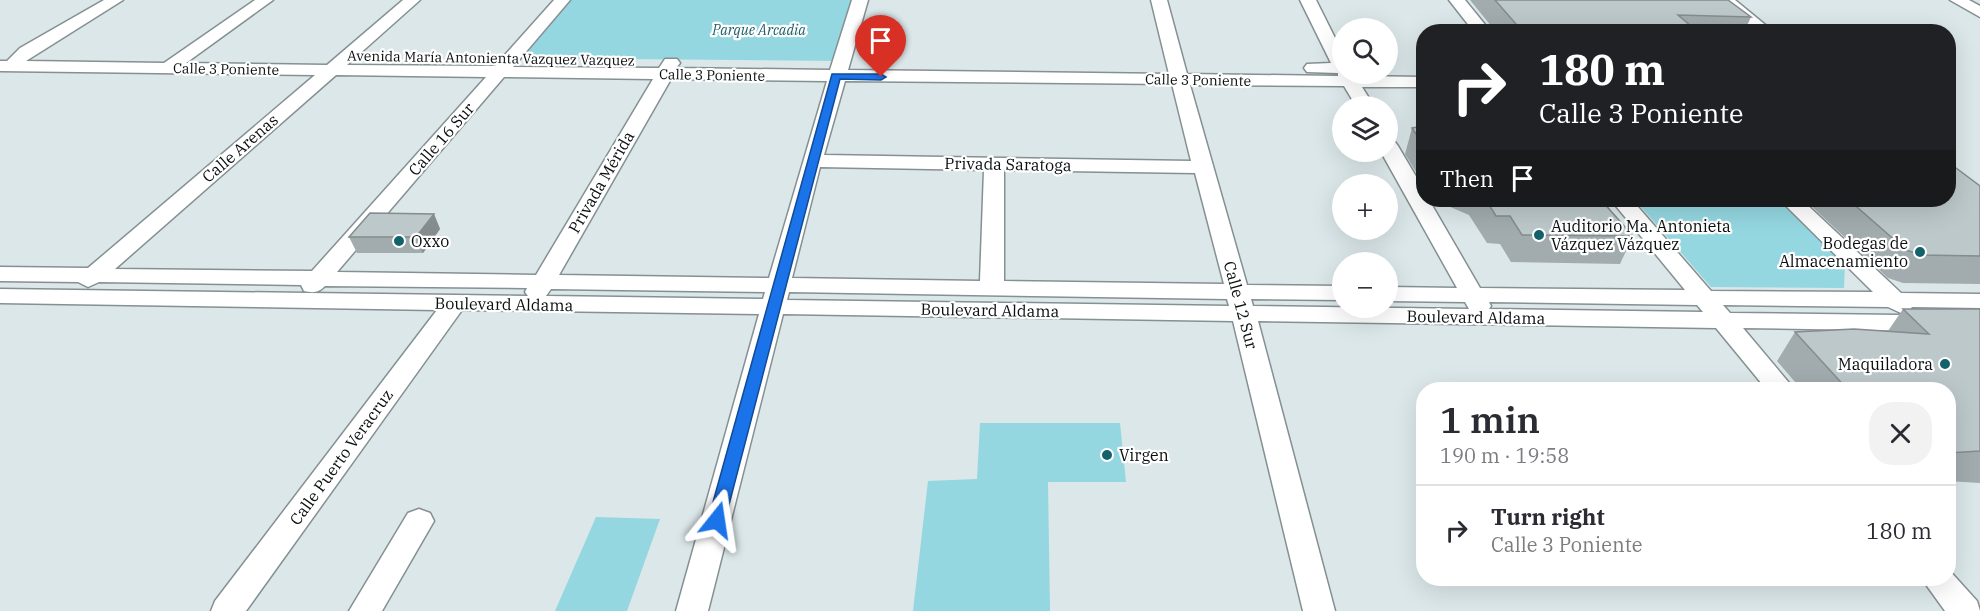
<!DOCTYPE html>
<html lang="en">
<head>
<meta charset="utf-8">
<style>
	:root { --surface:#fff; --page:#f2f2f3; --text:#2b2b33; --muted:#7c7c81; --line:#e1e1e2 }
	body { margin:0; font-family:"IBM Plex Serif",serif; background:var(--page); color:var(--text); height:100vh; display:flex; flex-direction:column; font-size:22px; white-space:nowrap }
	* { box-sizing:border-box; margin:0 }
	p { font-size:20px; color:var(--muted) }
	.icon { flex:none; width:33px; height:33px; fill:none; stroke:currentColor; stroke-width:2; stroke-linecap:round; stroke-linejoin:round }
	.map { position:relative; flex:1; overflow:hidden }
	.drawer { position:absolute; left:1416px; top:382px; width:540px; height:204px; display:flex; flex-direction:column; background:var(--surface); border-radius:24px; box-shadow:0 6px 24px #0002 }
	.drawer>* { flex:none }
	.banner { position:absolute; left:1416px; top:24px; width:540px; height:183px; border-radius:24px; box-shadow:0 6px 24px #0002; background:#202124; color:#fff; overflow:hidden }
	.controls { position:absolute; left:1332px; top:18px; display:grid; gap:12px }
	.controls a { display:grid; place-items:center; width:66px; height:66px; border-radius:50%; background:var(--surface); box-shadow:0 6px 24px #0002; font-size:30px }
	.pin { position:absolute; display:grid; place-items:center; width:51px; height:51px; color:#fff; margin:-62px -26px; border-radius:50% 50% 50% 0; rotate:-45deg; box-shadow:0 0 6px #0007 }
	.pin .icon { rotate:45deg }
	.me { position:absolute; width:66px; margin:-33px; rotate:15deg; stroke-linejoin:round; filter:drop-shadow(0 0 4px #0008) }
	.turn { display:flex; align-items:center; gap:21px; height:126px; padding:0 24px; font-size:27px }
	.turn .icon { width:78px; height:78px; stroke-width:2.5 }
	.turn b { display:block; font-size:42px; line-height:51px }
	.then { display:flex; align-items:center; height:57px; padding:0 24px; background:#0003; gap:12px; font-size:22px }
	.round { display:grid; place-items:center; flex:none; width:63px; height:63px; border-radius:24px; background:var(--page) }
	.head { display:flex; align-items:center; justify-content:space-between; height:102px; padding:0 24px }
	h1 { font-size:36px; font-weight:600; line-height:45px }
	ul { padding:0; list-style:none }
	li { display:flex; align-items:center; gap:18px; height:90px; padding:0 24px; border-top:2px solid var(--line) }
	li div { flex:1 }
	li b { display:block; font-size:22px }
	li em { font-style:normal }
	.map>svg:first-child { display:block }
</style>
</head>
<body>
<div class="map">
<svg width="1980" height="611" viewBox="0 0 1980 611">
	<rect width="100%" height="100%" fill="#dbe7e9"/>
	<g fill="#94d7e1">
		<path d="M562 0H860L840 61 512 58Z"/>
		<path d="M1635 200H1778L1845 264 1844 288 1711 287Z"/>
		<path d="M980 423H1120L1126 482H1048L1050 611H913L928 481 977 479Z"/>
		<path d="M596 517 660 519 627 611H555Z"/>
	</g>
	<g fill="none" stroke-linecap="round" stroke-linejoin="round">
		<g stroke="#859092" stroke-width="3">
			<g id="minor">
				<path d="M104 0H123L26 61 164 63 255 0H273L186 63 327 65 403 0H420L347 65 495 66 554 0H570L513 67 659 68 665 59H677L680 63 676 68 830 70 852 0H868L848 70 1169 74 1151 0H1167L1187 74 1338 76V73L1307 72 1304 68 1307 64 1331 63 1300 0H1316L1342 52V74H1354L1356 76 1424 77V87H1362L1374 106H1356L1344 86 1190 85 1247 285 1342 286V300L1251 299 1253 306 1469 309 1465 302 1388 301V287L1457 288 1381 152H1388V140L1395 142 1398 146 1424 190V200H1429L1480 288 1685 290 1611 200H1632L1711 291 1873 292 1780 200H1802L1901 293 1980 294V308L1912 307 1909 311 1901 313 1888 307 1723 305 1730 313 1980 316V332L1743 328 1795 390H1767L1716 328 1258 321 1335 611H1303L1233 321 783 314 708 611H676L759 314 462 310 246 611H211L215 601 437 310 0 303V289L528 296 525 292 527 288 325 286C318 293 313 293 304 291L301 285 99 282 88 287 78 282 0 281V267L88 268 315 75 0 71V61H7L20 48ZM336 75 486 77 312 271 115 269ZM504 77 653 79 536 275 337 272ZM671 79 827 81 769 278 559 275ZM845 81 1172 84 1191 161 824 155ZM820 167 984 170 980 281 792 278ZM1004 170 1195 173 1224 284 1004 281ZM551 289 765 292 763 299 546 296ZM789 292 1227 299 1229 306 787 300ZM1489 302 1697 305 1703 312 1489 309 1491 306Z"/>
				<path d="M1449 0H1465L1491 32H1474Z"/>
				<path d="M1717 0H1735L1774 32H1755Z"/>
				<path d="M1950 0H1969L1980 6V17Z"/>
				<path d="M419 509 430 513 434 521 382 611H349L408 513Z"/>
				<path d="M1949 570 1977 601 1980 611H1945L1922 579H1948Z"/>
			</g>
		</g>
		<use href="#minor" fill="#fff" fill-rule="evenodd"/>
	</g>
	<g fill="#a2acae">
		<path d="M1470 0H1728L1751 17 1744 32H1496Z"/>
		<path d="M1424 126V185L1405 154 1412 128Z"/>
		<path d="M1980 186V284L1903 283 1888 278 1805 200H1948Z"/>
		<path d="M1434 200H1606L1604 202 1633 236 1620 264 1511 262 1500 244 1487 243 1469 215Z"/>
		<path d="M434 214 440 229 423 253H357L349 237Z"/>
		<path d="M1903 309H1980V483L1948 481V390H1802L1777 361 1795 332 1888 331Z"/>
	</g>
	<path fill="#848c8d" d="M434 214 440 229 423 253 416 237Z"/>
	<g fill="#bcc8ca" stroke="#848c8d" stroke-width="1.5">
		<path d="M1495 0H1728L1751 17 1678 15 1698 32H1523Z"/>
		<path d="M1424 126V146L1412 128Z"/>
		<path d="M1948 162 1980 186V256L1921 255 1906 250 1849 200H1948Z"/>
		<path d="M1486 200H1601L1633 236 1522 235 1510 216H1496Z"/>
		<path d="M370 213 434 214 416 237H349Z"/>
		<path d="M1903 309H1980V451L1948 453V390H1848L1795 332 1854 329 1929 334Z"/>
	</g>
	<path fill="#1a73e8" stroke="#114b97" stroke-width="1.5" d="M832 74H881L886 77 881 80 840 79 725 520 723 525 717 527 711 525 708 520Z"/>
	<g fill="#12616b" stroke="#fff" stroke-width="2">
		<circle cx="1539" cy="235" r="6"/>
		<circle cx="399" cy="241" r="6"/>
		<circle cx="1920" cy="252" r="6"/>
		<circle cx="1945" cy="364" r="6"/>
		<circle cx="1107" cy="455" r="6"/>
	</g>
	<g text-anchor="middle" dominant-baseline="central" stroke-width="4.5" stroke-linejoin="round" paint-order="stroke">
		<g font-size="14" font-style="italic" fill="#1d5e67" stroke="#fff">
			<text x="759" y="30">Parque Arcadia</text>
		</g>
		<g font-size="14" fill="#0a0e0f" stroke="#fff">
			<text transform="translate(491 58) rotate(1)">Avenida María Antonienta Vazquez Vazquez</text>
			<text transform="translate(226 69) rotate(1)">Calle 3 Poniente</text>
			<text transform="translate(712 75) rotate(1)">Calle 3 Poniente</text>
			<text transform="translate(1198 80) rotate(1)">Calle 3 Poniente</text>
		</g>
		<g font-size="16" fill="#0a0e0f" stroke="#fff">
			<text transform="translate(441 139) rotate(-49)">Calle 16 Sur</text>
			<text transform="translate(240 148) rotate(-41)">Calle Arenas</text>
			<text transform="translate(1008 164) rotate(1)">Privada Saratoga</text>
			<text transform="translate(601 182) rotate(-60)">Privada Mérida</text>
			<text transform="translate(504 304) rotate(1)">Boulevard Aldama</text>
			<text transform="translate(1241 305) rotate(75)">Calle 12 Sur</text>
			<text transform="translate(990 310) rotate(1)">Boulevard Aldama</text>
			<text transform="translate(1476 317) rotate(1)">Boulevard Aldama</text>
			<text transform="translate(341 457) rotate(-54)">Calle Puerto Veracruz</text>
		</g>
		<g font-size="16" fill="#0a0e0f" stroke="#fff" text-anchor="start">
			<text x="1551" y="226">Auditorio Ma. Antonieta<tspan x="1551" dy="18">Vázquez Vázquez</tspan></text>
			<text x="411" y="241">Oxxo</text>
			<text x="1908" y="243" text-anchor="end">Bodegas de<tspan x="1908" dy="18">Almacenamiento</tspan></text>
			<text x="1933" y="364" text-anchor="end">Maquiladora</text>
			<text x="1119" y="455">Virgen</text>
		</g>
	</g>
</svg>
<div class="controls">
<a><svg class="icon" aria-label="search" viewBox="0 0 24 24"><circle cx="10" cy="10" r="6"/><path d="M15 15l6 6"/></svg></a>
<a><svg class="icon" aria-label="layers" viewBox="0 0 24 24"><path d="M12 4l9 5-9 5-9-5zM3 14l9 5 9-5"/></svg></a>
<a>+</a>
<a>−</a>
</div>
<div class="pin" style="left:881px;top:77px;background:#d93025"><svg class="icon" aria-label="arrive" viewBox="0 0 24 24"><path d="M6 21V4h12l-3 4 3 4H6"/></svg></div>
<svg class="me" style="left:717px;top:520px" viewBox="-20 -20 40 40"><path d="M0-17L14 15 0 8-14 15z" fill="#1a73e8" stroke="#fff" stroke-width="4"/></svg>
<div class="banner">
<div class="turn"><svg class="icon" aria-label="right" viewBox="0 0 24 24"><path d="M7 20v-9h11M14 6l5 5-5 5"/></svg><div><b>180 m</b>Calle 3 Poniente</div></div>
<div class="then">Then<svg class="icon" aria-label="arrive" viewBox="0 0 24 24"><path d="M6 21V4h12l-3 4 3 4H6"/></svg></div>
</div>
<section class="drawer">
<div class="head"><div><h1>1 min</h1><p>190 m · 19:58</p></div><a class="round"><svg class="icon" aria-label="close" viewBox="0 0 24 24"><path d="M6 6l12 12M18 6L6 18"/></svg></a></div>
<ul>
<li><svg class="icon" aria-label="right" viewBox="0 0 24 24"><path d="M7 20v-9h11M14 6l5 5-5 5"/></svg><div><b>Turn right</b><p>Calle 3 Poniente</p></div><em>180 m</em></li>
</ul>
</section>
</div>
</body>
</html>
